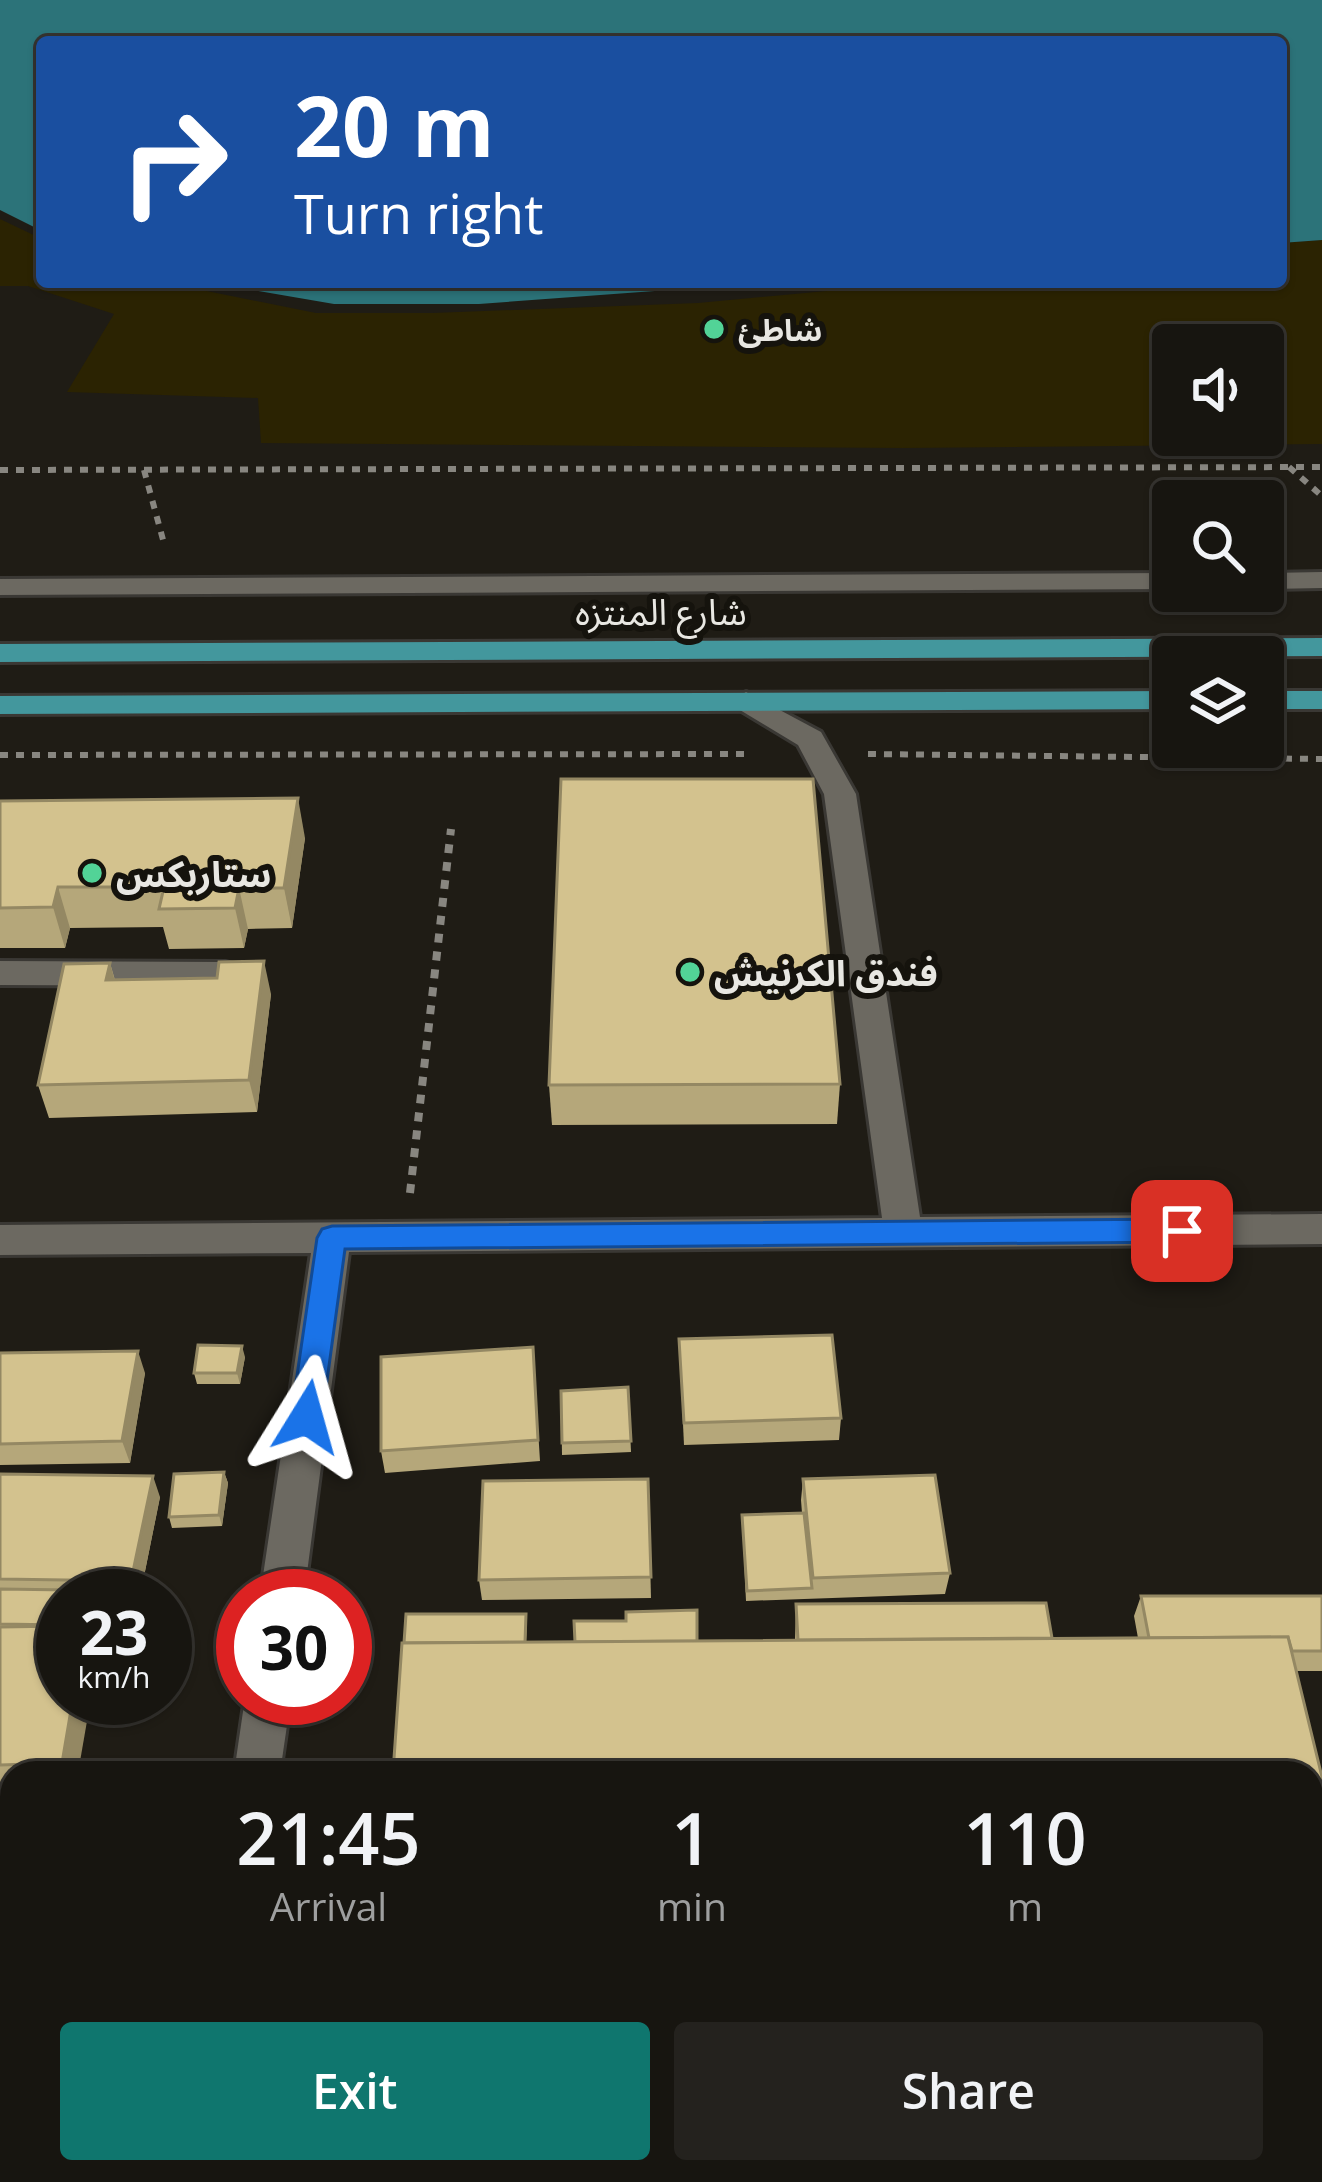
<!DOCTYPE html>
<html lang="en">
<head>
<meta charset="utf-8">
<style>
	:root { --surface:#171510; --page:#24221e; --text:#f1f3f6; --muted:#9e9f9f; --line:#363430; --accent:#0f766e }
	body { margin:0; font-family:"Open Sans","Noto Sans Arabic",sans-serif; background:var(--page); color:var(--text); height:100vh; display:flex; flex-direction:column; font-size:45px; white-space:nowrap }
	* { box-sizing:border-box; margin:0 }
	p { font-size:39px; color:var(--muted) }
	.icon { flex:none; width:66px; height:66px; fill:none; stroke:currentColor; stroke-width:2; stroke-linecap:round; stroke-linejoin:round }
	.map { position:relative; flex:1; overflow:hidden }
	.details { position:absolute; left:0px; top:1761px; width:1323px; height:423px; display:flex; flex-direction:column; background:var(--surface); border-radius:36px 36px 0 0; box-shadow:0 3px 9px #0004,0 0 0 3px var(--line) }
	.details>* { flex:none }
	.banner { position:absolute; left:36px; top:36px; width:1251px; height:252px; border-radius:12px; box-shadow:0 3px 9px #0004,0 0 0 3px var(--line); background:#1a4fa0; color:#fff; overflow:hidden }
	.buttons { position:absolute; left:1152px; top:324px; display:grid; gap:24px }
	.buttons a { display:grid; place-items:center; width:132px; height:132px; border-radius:12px; background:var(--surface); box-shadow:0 3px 9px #0004,0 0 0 3px var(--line); font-size:60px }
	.speed { position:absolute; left:36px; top:1569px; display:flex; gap:24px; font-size:60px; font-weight:700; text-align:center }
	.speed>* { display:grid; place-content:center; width:156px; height:156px; border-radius:50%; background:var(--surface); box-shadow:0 3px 9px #0004,0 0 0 3px var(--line); line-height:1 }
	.speed small { font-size:30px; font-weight:400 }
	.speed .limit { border:18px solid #d22; background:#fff; color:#111 }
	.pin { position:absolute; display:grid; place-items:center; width:102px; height:102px; color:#fff; margin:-51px; border-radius:24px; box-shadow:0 6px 18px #0006 }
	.me { position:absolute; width:132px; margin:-66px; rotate:8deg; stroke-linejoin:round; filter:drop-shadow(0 0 9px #0008) }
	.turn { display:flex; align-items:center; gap:42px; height:252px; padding:0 60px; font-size:54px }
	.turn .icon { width:156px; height:156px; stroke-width:2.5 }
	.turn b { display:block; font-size:84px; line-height:102px }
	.eta { display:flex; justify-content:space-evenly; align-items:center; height:204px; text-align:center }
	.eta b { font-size:72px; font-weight:600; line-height:84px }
	.action { display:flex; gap:24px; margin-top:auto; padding:24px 60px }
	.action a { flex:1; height:138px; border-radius:12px; background:var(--accent); color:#fff; font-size:48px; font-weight:600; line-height:138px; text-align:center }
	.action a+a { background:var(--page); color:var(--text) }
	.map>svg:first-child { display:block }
</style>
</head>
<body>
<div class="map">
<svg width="1322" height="2182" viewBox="0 0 1322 2182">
	<rect width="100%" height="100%" fill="#1f1c15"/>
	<path fill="#2b2302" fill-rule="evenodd" d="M0 219 42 239V282H162L316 313H433L698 303 924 282H1281V243L1322 240V444L903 448 261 443 258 398 67 392 114 314 28 286H0ZM1173 345H1263V435H1173Z"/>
	<g fill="#2c7379">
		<path d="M0 0H1322V240L1281 243V42H42V231L0 210Z"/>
		<path d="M206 282H778L479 304H334Z"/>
	</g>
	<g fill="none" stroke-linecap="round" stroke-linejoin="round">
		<g stroke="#3a3834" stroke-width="6">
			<g id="minor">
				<path d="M1322 572V588L1263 589V573Z"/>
				<path d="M1173 573V589L0 595V579Z"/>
				<path d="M746 692 821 732 856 794 920 1217 1322 1214V1244L349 1252 304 1596H260L311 1253 0 1255V1225L882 1218 824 794 798 745 735 707 731 701Z"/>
				<path d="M0 961 225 962 237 965 242 974 237 983 225 986 0 985Z"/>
				<path d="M245 1698H291L280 1773H234Z"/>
				<rect x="0" y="2013" width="12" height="52"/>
				<path d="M1311 2031 1322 2032V2084L1311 2083Z"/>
			</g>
		</g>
		<g stroke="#3a3834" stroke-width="6">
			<g id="major">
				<path d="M1322 638V656L0 662V644Z"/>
				<path d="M1173 691V709L0 714V696Z"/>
				<rect x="1263" y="691" width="59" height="18"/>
			</g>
		</g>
		<g stroke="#888680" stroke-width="6" stroke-dasharray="8 8" stroke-linecap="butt">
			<path d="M1289 467 1322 496"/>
			<path d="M0 470 1322 467"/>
			<path d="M144 470 165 547"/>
			<path d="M868 754 1322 759"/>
			<path d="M0 755 751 754"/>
		</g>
		<path stroke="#888680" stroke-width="8" stroke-dasharray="9 9" stroke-linecap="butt" d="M410 1193 451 829"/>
		<use href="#minor" fill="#6c6961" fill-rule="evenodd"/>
		<use href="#major" fill="#43979d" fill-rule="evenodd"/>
	</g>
	<g fill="#b5a77a">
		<path d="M0 801 305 838 292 928 248 929 244 948 169 949 163 927 70 928 65 948H0Z"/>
		<path d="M110 963 115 980 271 994 257 1112 49 1118 38 1085Z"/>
		<path d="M840 1084 837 1124 552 1125 549 1085Z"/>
		<path d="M679 1339 841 1418 839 1440 684 1445Z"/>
		<path d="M533 1347 540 1461 385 1473 381 1451Z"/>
		<path d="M0 1353 145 1373 130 1463 0 1465Z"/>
		<path d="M245 1357 240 1384H197L194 1373Z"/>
		<path d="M628 1387 631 1452 562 1455 561 1391Z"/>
		<path d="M224 1472 228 1483 222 1526 172 1528 169 1517Z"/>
		<path d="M0 1474 160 1497 140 1596H63L78 1773H12V1791L0 1792Z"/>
		<path d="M648 1479 651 1598 482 1600 479 1580Z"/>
		<path d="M803 1479 950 1573 945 1594 746 1601 742 1515 802 1513 801 1500Z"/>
		<path d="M1141 1596H1322V1671H1297L1322 1777V1804L1311 1823V1773H393L527 1624 526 1642 795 1640 796 1604 1052 1638H1138L1134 1616Z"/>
		<path d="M12 1808V1959L0 1960V1809Z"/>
		<path d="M1322 2115V2182H929L928 2172H1311Z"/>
	</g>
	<g fill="#948863">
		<path d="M298 798 305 838 292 928 284 888Z"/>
		<path d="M58 887 70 928 65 948 53 907Z"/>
		<path d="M239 888 248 929 244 948 235 908Z"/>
		<path d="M264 961 271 994 257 1112 249 1080Z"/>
		<path d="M110 963 119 996 106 980Z"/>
		<path d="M242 1346 245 1357 240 1384 237 1373Z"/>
		<path d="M138 1351 145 1373 130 1463 122 1441Z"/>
		<path d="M224 1472 228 1483 222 1526 219 1515Z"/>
		<path d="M153 1476 160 1497 140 1596H137L131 1581Z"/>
		<path d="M73 1698H91L78 1773H67L62 1763Z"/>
	</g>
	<g fill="#d3c28e" stroke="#948863" stroke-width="3">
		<path d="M561 779H813L840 1084 549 1085Z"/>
		<path d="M298 798 284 888H239L235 908 159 909 164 887H58L53 907 0 908V801Z"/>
		<path d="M264 961 249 1080 38 1085 64 964 110 963 106 980 217 978 219 962Z"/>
		<path d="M832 1335 841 1418 684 1423 679 1339Z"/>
		<path d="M198 1345 242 1346 237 1373H194Z"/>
		<path d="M533 1347 538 1440 381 1451V1357Z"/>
		<path d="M138 1351 122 1441 0 1444V1353Z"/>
		<path d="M628 1387 631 1441 562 1443 561 1391Z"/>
		<path d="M224 1472 219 1515 169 1517 174 1474Z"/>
		<path d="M0 1474 153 1476 131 1581 0 1579Z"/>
		<path d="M935 1475 950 1573 813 1578 803 1479Z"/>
		<path d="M648 1479 651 1577 479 1580 483 1481Z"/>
		<path d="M804 1513 812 1588 747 1591 742 1515Z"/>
		<path d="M0 1589 69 1590 67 1596H63V1615L61 1625 0 1624Z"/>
		<path d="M1141 1596H1322V1651H1292L1288 1637 1149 1638Z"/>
		<path d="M1046 1603 1052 1638 798 1640 796 1604Z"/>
		<path d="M697 1610V1641L575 1642 574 1621H626V1612Z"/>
		<path d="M406 1614H526L525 1642 404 1643Z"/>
		<path d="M63 1626V1698H73L62 1763 0 1765V1627Z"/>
		<path d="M1288 1637 1322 1777V1796H1311V1773H393L402 1643Z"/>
		<path d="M174 1761 173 1773H123L125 1763Z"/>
		<path d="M12 1808V1942L0 1943V1809Z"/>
		<path d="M5 2114 12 2120V2172H71L82 2182H0V2120Z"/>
		<path d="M1311 2115H1322V2172L1156 2179 1157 2182H935L934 2172H1311Z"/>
	</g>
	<path fill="#1a73e8" stroke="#114b97" stroke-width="3" d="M1182 1219 1193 1223 1197 1231 1193 1239 1182 1242 345 1249 322 1417 318 1426 307 1430 296 1426 291 1417 317 1238 322 1229 332 1226Z"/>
	<g fill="#52d397" stroke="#15130d" stroke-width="4.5">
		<circle cx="714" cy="329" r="12"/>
		<circle cx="92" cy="873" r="12"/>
		<circle cx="690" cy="972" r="12"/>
	</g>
	<g text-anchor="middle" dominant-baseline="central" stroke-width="12" stroke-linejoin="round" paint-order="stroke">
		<g font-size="30" font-weight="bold" fill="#e8e7e2" stroke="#15130d" text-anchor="start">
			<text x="738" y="329">شاطئ</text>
		</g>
		<g font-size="36" fill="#e8e7e2" stroke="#15130d">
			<text x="661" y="611">شارع المنتزه</text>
		</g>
		<g font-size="36" font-weight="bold" fill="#e8e7e2" stroke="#15130d" text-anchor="start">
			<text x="116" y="873">ستاربكس</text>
			<text x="714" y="972">فندق الكرنيش</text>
		</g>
	</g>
</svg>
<div class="buttons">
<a><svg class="icon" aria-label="sound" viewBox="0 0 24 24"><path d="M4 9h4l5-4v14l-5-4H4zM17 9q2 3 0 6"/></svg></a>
<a><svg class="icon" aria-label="search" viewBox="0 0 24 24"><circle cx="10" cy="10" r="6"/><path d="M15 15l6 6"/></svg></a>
<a><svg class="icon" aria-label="layers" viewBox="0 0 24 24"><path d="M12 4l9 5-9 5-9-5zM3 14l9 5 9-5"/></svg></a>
</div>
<div class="speed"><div>23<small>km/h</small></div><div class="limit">30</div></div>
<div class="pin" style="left:1182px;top:1231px;background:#d93025"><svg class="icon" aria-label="arrive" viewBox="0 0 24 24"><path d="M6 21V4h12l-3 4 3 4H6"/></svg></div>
<svg class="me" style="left:307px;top:1417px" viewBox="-20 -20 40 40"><path d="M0-17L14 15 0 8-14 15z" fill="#1a73e8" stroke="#fff" stroke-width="4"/></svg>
<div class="banner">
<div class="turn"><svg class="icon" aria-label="right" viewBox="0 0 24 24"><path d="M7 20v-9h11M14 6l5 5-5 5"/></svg><div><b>20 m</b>Turn right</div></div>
</div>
<section class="details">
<div class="eta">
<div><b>21:45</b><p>Arrival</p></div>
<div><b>1</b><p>min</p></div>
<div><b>110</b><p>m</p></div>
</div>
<div class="action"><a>Exit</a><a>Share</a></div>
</section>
</div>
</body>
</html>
